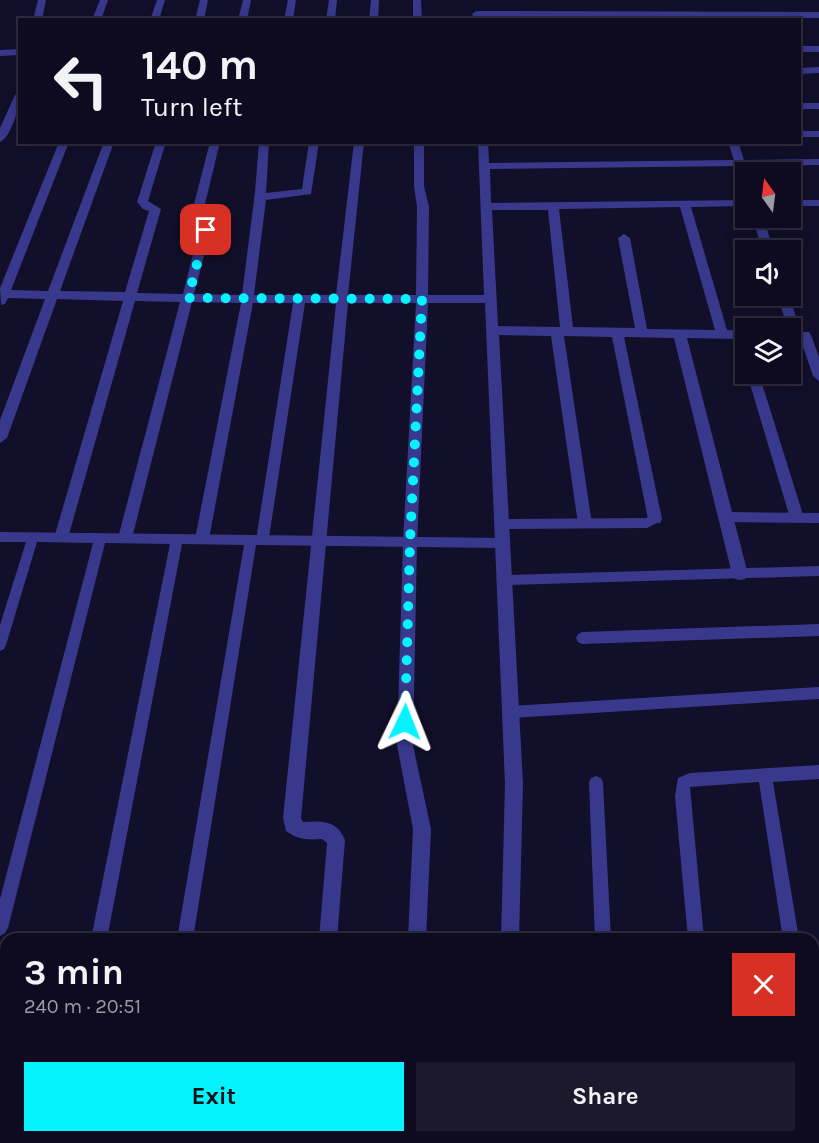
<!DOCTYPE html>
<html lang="en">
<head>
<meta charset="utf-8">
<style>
	:root { --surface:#0e0b20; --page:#1c192d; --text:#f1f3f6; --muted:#9b9ba5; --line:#2e2b3e; --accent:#04f3ff }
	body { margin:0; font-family:Karla,sans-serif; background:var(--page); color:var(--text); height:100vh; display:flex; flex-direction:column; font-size:22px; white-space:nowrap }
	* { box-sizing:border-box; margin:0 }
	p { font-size:20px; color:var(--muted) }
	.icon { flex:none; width:33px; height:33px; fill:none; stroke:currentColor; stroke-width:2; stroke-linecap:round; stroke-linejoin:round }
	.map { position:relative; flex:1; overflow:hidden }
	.panel { position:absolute; left:0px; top:933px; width:819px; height:210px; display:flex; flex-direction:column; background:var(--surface); border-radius:18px 18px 0 0; box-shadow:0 3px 15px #0003,0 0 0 2px var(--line) }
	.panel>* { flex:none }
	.hud { position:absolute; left:18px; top:18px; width:783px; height:126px; border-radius:0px; box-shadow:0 3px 15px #0003,0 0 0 2px var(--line); background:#0e0b20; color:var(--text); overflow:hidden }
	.needle { width:39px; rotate:346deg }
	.buttons { position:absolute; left:735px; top:162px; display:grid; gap:12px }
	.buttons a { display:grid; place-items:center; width:66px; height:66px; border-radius:0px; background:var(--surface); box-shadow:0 3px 15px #0003,0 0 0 2px var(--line); font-size:30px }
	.pin { position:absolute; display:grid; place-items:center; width:51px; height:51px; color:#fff; margin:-26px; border-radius:12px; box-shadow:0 3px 9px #0006 }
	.me { position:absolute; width:66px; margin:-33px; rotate:2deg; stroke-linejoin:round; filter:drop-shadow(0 0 4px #0008) }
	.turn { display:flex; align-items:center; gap:21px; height:126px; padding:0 24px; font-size:27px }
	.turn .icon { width:78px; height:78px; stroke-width:2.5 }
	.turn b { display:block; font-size:42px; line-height:51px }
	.round { display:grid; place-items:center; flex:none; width:63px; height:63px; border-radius:0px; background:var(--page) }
	.summary { display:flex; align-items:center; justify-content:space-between; height:102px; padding:0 24px }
	h1 { font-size:36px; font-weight:700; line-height:45px }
	.action { display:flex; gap:12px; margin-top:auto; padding:12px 24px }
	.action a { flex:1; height:69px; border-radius:0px; background:var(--accent); color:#111; font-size:24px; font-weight:700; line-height:69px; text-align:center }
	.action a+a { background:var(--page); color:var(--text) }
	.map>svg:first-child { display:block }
</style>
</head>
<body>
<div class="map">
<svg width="819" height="1143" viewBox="0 0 819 1143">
	<rect width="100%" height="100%" fill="#120f2a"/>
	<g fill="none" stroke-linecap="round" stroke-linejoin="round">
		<g fill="#38398c" fill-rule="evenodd">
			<path d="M725 512 819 513V523L725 522 721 520 719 517 721 514Z"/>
			<path d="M655 514 659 516 661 519 659 522 647 528 501 529 497 527 495 524 497 521 501 519 646 518Z"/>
			<path d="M0 532 502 538 506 540 508 543 506 546 502 548 256 545 193 939H177L244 545 182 544 107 939H91L170 544 105 543 8 928 5 933 0 936V899L93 543 37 542 6 645 4 649 0 651V625L26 542H0Z"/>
			<path d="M819 566V576L504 585 500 584 498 580 500 576 504 575Z"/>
			<path d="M819 624V636L582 644 578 642 576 638 578 634 582 632Z"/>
			<path d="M819 687V699L511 718 506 716 504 712 506 708 511 706Z"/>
			<path d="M819 765V779L773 782 799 939H783L759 782 690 787 704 939H688L675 796 678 778 690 773Z"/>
			<path d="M596 776 601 778 603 783 611 939H595L589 783 591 778Z"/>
			<path d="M813 1073 819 1076V1131L813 1129Z"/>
			<path d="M53 1137H69L68 1143H52Z"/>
			<rect x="298" y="1137" width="16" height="6"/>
		</g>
		<g fill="#38398c" fill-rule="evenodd">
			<path d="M38 0H46L42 20H33Z"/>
			<path d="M100 0H108L101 20H92Z"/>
			<path d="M157 0H165L159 20H150Z"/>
			<path d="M200 0H208L204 20H195Z"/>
			<path d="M243 0H251L247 20H238Z"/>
			<path d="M288 0H296L293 20H284Z"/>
			<path d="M329 0H337L335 20H326Z"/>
			<path d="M371 0H379L378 20H369Z"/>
			<path d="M413 0H421L422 20H413Z"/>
			<path d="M476 11 819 12V18L473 16 472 14Z"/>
			<rect x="800" y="46" width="19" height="6"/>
			<path d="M20 49V55L0 56V50Z"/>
			<path d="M819 67V73L800 74V68Z"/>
			<path d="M20 92C20 105 12 136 0 142V128L15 95Z"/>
			<rect x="800" y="103" width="19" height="6"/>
			<rect x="800" y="131" width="19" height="6"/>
			<path d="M59 142H69L11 290 48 291 104 142H114L60 291 125 292 149 211 143 209 137 202 156 142H166L148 201 161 209 137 293 183 294 204 211 195 210 193 208 210 142H220L205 204 215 205 217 207 194 294 242 295 255 192 259 142H269L266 193 302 189 309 142H319L311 194 266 200 254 295H336L354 142H364L348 295H416L417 207 414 186V142H424V186L429 207 428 295H484L478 142H488L489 163 734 160 728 142H738L744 160 819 159V165L747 166 749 172H746V183L741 180 736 166 490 169 491 203 746 200V206L691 207 727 330 746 331V354L742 353 736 339 687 338 748 574 745 579 740 580 735 579 732 574 674 338 624 337 662 519 660 523H650L648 519 612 337 564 336 592 524 590 528H580L578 524 551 336 499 335 523 784 519 939H501L505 784 485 303H428L417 542 413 745 431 829 426 939H408L413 829 397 745 403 542 416 303H348L301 818 303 822C322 821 337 820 345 840L337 939H319L327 843 322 839C307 840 299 840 286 831L283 818 336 303H305L268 544H258L256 540 293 303H253L209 539 207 543H197L195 539 241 303 192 302 132 538 130 542H120L118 538 180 302 135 301 68 538 66 542H56L54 538 123 301 57 299 7 438 0 443V420L45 299 8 298 5 304 1 305 0 288ZM680 207 715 330 647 329 630 238 624 234 618 238 635 328 573 327 559 209ZM492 210H548L560 327 498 326Z"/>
			<rect x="790" y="200" width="29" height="6"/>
			<path d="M753 218H764L773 250H762Z"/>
			<path d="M777 296H789L801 332H809L811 335 819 357V381L813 376 800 338 796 339 790 336V328H788Z"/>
			<path d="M747 374H759L804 518 802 522H792L790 518Z"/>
			<rect x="495" y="1137" width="22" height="6"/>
			<path d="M704 1137H726L727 1143H705Z"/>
		</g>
		<g fill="#38398c" fill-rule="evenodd">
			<rect x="0" y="1045" width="6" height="20"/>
			<rect x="813" y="1049" width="6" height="20"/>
		</g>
	</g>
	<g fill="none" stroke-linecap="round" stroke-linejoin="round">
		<path stroke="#04f3ff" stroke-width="10" stroke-dasharray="0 18" d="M206 230 188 298 422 299 410 542 405 722"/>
	</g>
</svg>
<div class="buttons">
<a><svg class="needle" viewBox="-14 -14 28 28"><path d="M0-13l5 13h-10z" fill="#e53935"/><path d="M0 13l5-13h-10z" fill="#9b9ba5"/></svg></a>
<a><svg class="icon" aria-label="sound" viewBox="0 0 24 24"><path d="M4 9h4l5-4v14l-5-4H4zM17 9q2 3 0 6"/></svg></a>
<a><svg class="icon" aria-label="layers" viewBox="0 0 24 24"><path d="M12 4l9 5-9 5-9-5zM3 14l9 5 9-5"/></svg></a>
</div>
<div class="pin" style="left:206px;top:230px;background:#d93025"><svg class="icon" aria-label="arrive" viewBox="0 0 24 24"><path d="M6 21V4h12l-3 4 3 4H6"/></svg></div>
<svg class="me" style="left:405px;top:722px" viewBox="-20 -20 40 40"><path d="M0-17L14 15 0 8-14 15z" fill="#04f3ff" stroke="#fff" stroke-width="4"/></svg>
<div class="hud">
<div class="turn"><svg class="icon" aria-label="left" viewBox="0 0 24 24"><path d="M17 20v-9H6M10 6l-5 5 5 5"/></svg><div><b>140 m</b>Turn left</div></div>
</div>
<section class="panel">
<div class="summary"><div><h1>3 min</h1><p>240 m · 20:51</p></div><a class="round" style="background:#d93025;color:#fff"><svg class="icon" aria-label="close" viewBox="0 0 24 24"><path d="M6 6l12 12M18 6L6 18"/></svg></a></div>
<div class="action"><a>Exit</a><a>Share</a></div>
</section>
</div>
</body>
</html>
